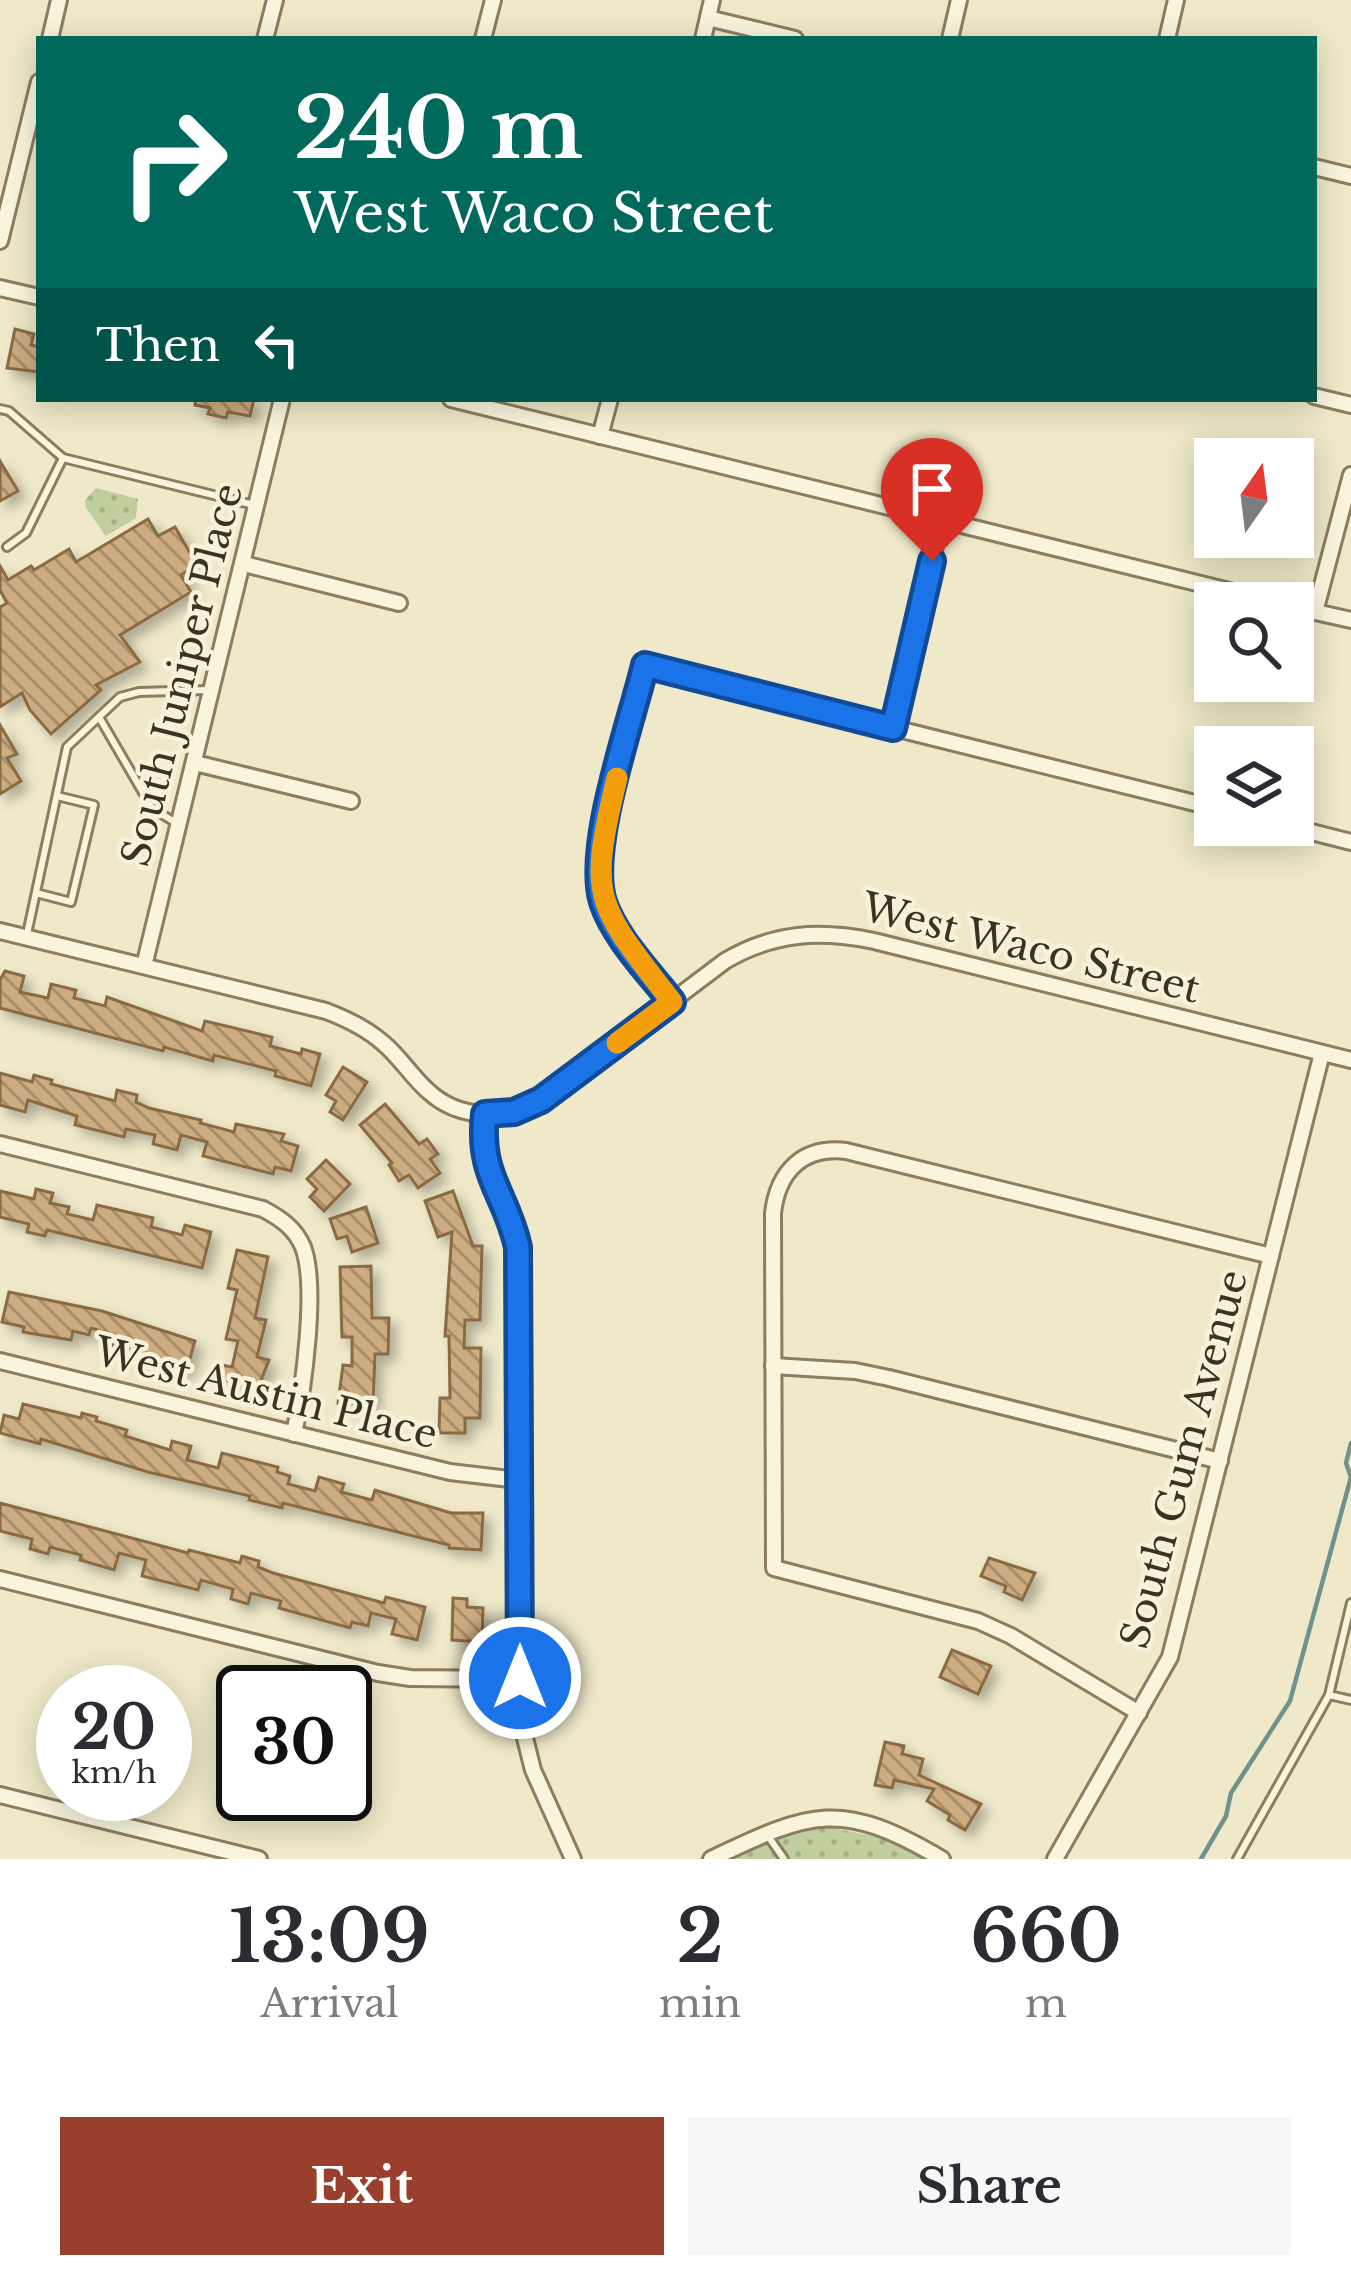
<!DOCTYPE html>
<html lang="en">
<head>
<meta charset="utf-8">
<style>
	:root { --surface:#fff; --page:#f7f7f7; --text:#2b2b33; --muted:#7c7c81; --accent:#9a3e2e }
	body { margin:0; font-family:"Libre Baskerville",serif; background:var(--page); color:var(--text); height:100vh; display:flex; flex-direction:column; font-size:45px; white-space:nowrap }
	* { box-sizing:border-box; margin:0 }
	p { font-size:39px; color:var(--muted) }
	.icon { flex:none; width:66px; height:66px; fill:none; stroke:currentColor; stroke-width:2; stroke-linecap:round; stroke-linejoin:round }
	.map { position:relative; height:1859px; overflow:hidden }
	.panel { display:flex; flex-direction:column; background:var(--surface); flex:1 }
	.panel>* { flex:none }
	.top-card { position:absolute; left:36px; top:36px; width:1281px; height:366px; border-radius:0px; box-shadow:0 6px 30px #0003; background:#00695c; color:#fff; overflow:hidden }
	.needle { width:78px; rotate:14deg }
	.tools { position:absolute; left:1194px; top:438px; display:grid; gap:24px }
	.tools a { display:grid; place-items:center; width:120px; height:120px; border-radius:0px; background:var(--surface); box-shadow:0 6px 30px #0003; font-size:60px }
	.speed { position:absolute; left:36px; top:1665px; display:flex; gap:24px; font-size:60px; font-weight:700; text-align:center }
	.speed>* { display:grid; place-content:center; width:156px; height:156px; border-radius:50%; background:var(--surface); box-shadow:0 6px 30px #0003; line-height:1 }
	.speed small { font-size:30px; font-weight:400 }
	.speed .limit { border:6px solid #111; border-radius:18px; background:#fff; color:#111 }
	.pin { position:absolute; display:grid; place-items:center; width:102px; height:102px; color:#fff; margin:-123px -51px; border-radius:50% 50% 50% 0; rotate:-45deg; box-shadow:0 0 12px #0007 }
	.pin .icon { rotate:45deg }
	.me { position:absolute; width:132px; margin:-66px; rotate:0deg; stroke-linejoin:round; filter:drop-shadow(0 0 9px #0008) }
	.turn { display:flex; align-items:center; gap:42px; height:252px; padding:0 60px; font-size:54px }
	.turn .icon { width:156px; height:156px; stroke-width:2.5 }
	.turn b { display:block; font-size:84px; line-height:102px }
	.then { display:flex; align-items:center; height:114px; padding:0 60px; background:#0003; gap:24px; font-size:45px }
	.eta { display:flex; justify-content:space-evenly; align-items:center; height:204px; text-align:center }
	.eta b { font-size:72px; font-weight:800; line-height:84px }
	.primary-button { display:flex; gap:24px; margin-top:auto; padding:24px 60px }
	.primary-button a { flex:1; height:138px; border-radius:0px; background:var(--accent); color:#fff; font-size:48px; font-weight:800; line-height:138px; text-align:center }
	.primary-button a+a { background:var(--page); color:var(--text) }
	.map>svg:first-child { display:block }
</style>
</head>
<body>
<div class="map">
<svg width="1351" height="1859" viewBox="0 0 1351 1859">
	<defs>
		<pattern id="park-dots" width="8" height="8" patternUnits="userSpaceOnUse" patternTransform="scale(3)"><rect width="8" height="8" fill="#c0cd9d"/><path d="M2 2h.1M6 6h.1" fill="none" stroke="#a6b087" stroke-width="1.8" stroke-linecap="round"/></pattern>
		<pattern id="building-back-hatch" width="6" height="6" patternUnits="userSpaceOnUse" patternTransform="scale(3)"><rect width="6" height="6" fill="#ccac80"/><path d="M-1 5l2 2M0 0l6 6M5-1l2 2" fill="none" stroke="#a78d68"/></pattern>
		<filter id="shadow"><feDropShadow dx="7" dy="7" stdDeviation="6" flood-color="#0004"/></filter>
	</defs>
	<rect width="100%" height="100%" fill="#efe9c9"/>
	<g fill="url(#park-dots)">
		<path d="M96 488 138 499 136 518 106 536 86 508 85 500Z"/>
		<path d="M828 1827 888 1839 923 1859H730L798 1829Z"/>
	</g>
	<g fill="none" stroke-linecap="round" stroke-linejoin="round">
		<path stroke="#70928f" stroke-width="4.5" d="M1201 1859 1226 1816 1231 1793 1290 1701 1351 1477 1346 1463 1351 1443"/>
	</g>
	<g fill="url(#building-back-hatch)" stroke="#8a6b43" stroke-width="3" filter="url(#shadow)">
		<path d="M15 329 34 334 31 345 39 347V372L7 368Z"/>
		<path d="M196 399H254L250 416 228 412 226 418 208 414 210 408 195 405Z"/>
		<path d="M0 461 18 491 0 501Z"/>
		<path d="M148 519 158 536 175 527 197 565 181 575 191 592 120 635 140 662 96 685 101 690 51 734 30 710 22 693 0 707V607L7 603 0 590V566L8 580 31 566 34 570 69 549 76 562Z"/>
		<path d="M0 725 17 754 7 758 21 781 0 794Z"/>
		<path d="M5 971 24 976 20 992 48 998 51 984 76 990 74 998 105 1006 107 997 202 1031 205 1021 272 1037 270 1046 301 1054 302 1049 320 1054 311 1086 275 1076 276 1071 214 1055 213 1061 164 1047 163 1051 0 1008V980Z"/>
		<path d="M343 1067 367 1082 343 1120 330 1112 336 1101 326 1095Z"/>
		<path d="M0 1073 32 1082 34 1075 52 1080 51 1084 115 1101 117 1090 137 1095 136 1102 149 1108 201 1120 200 1123 234 1132 236 1124 284 1134 281 1141 298 1146 291 1171 275 1167 273 1174 203 1156 207 1142 181 1135 177 1150 153 1144 155 1135 126 1129 124 1137 75 1125 77 1116 28 1100 25 1112 0 1105Z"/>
		<path d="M385 1104 419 1144 427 1139 438 1154 430 1159 440 1173 418 1188 409 1175 399 1181 389 1165 392 1163 360 1125Z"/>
		<path d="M326 1160 350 1184 324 1211 310 1197 317 1189 307 1179Z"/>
		<path d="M36 1189 53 1193 50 1203 69 1207 67 1214 93 1220 97 1205 153 1218 151 1227 182 1235 185 1225 211 1232 202 1268 47 1230 45 1236 27 1232 29 1224 0 1217V1191L34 1199Z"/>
		<path d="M453 1191 473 1246H482L480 1320H465L464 1348H481L480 1418H465V1433H439L440 1398H450L449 1336H445L452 1232 438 1237 425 1201Z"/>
		<path d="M366 1207 378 1243 352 1252 347 1236 337 1239 330 1219Z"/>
		<path d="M237 1250 268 1257 255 1318 266 1320 257 1357 269 1360 258 1388 219 1378 222 1365 232 1367 238 1341 226 1339 237 1290 228 1288Z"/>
		<path d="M371 1266 372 1318H389L388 1354H375L373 1405 338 1403 343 1365 352 1366V1337H342L340 1267Z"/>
		<path d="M9 1292 102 1311 195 1341 186 1372 112 1350 116 1335 91 1328 89 1335 73 1331 71 1340 23 1332 24 1327 2 1322Z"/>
		<path d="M23 1404 81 1418 82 1413 97 1417 96 1421 127 1430 125 1436 170 1450 172 1441 191 1446 187 1460 218 1468 222 1453 278 1467 277 1472 290 1476 288 1484 315 1491 319 1477 344 1484 341 1492 372 1500 375 1490 451 1513H483L481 1550 449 1548V1545L283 1503 282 1508 249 1500 250 1496 148 1472 41 1439 40 1444 0 1433 4 1415 19 1419Z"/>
		<path d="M0 1503 188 1553 189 1550 240 1563 242 1556 259 1561 258 1567 273 1573 384 1603 386 1597 425 1607 417 1640 392 1634 396 1619 371 1613 368 1626 352 1622 350 1628 279 1608 281 1601 251 1593 248 1604 231 1599 233 1589 201 1580 198 1590 142 1576 146 1560 119 1553 114 1570 80 1560 81 1555 50 1547 48 1554 30 1549 32 1539 0 1531Z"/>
		<path d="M989 1558 1035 1573 1022 1600 1004 1592 1006 1586 981 1576Z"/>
		<path d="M453 1598 467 1599V1607L483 1608 482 1642 452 1640Z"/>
		<path d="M952 1650 991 1666 978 1694 940 1677Z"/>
		<path d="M885 1742 904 1746 902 1754 923 1759 919 1775 981 1804 965 1830 948 1820 950 1815 927 1801 934 1789 894 1780 892 1788 875 1785Z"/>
	</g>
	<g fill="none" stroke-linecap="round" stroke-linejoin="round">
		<g stroke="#8b7d5e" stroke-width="12">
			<g id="service">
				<path d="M0 409 9 411 63 458 254 505"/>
				<path d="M7 547 26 533 63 458"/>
				<path d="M99 717 152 808 176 823"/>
				<path d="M36 893 71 902 94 805 57 796"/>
				<path d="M27 934 67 747 120 697 139 692 208 690"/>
				<path d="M1329 1695 1351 1700"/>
				<path d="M768 1836 784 1859"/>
				<path d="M1237 1859 1329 1695 1351 1603"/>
			</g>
		</g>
		<g stroke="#8b7d5e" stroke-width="20">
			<g id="minor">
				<path d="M708 18 795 39"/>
				<path d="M50 39 59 0"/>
				<path d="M265 39 275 0"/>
				<path d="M483 39 493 0"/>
				<path d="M703 39 712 0"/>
				<path d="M950 39 959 0"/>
				<path d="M1167 39 1176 0"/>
				<path d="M1314 167 1351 176"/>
				<path d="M0 241 39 82"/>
				<path d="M0 288 39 297"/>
				<path d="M1314 396 1351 405"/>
				<path d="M451 399 1278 603"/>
				<path d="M600 436 610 399"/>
				<path d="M244 564 399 603"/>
				<path d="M1293 607 1351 620"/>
				<path d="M1315 612 1351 475"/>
				<path d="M893 728 941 520"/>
				<path d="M195 763 351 801"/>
				<path d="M1284 825 1351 842"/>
				<path d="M0 931 326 1011C347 1019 366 1028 383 1043 400 1057 411 1076 428 1091 459 1120 505 1120 541 1100L725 961C774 932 820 930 874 941L1351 1060"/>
				<path d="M144 966 282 399"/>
				<path d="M672 1002C649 972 615 939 603 902 586 848 631 723 645 666L1215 808"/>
				<path d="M485 1114C478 1179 506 1191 518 1247L521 1722 533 1770 573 1859"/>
				<path d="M0 1144 263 1209C280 1218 295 1228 303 1247 318 1287 303 1391 294 1434"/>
				<path d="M0 1361 450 1472 518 1480"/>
				<path d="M773 1366 855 1371 889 1378 1220 1461"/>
				<path d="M0 1579 378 1673 410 1678 520 1679"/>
				<path d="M1139 1713 1011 1636 978 1621 774 1568 773 1213C778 1171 803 1146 846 1151L1271 1256"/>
				<path d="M0 1795 259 1859"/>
				<path d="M711 1859C812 1811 840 1799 942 1859"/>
				<path d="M1055 1859 1170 1657 1322 1053"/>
			</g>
		</g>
		<use href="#service" stroke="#f9f5dd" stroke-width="6"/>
		<use href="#minor" stroke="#f9f5dd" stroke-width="14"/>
	</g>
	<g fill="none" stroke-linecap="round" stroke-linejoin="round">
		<g stroke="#114b97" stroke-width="30">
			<path id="route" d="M520 1678 518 1247C506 1193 478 1176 485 1114L514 1112 541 1100 672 1002C649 972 615 938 603 902 586 848 631 723 645 665L893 728 932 561"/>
		</g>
		<use href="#route" stroke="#1a73e8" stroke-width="21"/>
		<path stroke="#f59e0b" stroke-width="21" d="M617 778C587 901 596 903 672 1002L617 1043"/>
	</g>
	<g text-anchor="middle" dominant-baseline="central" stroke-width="9" stroke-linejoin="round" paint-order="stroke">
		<g font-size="39" fill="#3c3221" stroke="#f6f2d9">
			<text transform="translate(182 675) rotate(-76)">South Juniper Place</text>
			<text transform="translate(1031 948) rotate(14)">West Waco Street</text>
			<text transform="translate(266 1393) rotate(14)">West Austin Place</text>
			<text transform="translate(1184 1459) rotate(-75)">South Gum Avenue</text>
		</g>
	</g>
</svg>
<div class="tools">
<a><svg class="needle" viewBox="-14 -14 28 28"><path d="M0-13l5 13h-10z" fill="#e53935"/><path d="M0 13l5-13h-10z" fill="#7c7c81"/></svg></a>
<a><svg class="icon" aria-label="search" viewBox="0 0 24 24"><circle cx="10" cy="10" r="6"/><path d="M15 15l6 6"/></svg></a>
<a><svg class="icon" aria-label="layers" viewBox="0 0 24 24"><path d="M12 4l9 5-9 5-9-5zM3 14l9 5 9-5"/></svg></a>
</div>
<div class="speed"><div>20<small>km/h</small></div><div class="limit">30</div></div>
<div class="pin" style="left:932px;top:561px;background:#d93025"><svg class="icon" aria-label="arrive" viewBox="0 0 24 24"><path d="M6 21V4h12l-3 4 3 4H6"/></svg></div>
<svg class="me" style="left:520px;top:1678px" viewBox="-20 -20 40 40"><circle r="17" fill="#1a73e8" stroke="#fff" stroke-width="3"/><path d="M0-11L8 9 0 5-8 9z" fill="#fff"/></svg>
<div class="top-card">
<div class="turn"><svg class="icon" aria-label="right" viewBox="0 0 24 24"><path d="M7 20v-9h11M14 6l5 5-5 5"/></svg><div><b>240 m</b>West Waco Street</div></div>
<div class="then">Then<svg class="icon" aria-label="left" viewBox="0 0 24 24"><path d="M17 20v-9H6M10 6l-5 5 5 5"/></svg></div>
</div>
</div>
<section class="panel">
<div class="eta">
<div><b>13:09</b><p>Arrival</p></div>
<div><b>2</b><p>min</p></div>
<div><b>660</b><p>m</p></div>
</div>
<div class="primary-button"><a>Exit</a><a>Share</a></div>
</section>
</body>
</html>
